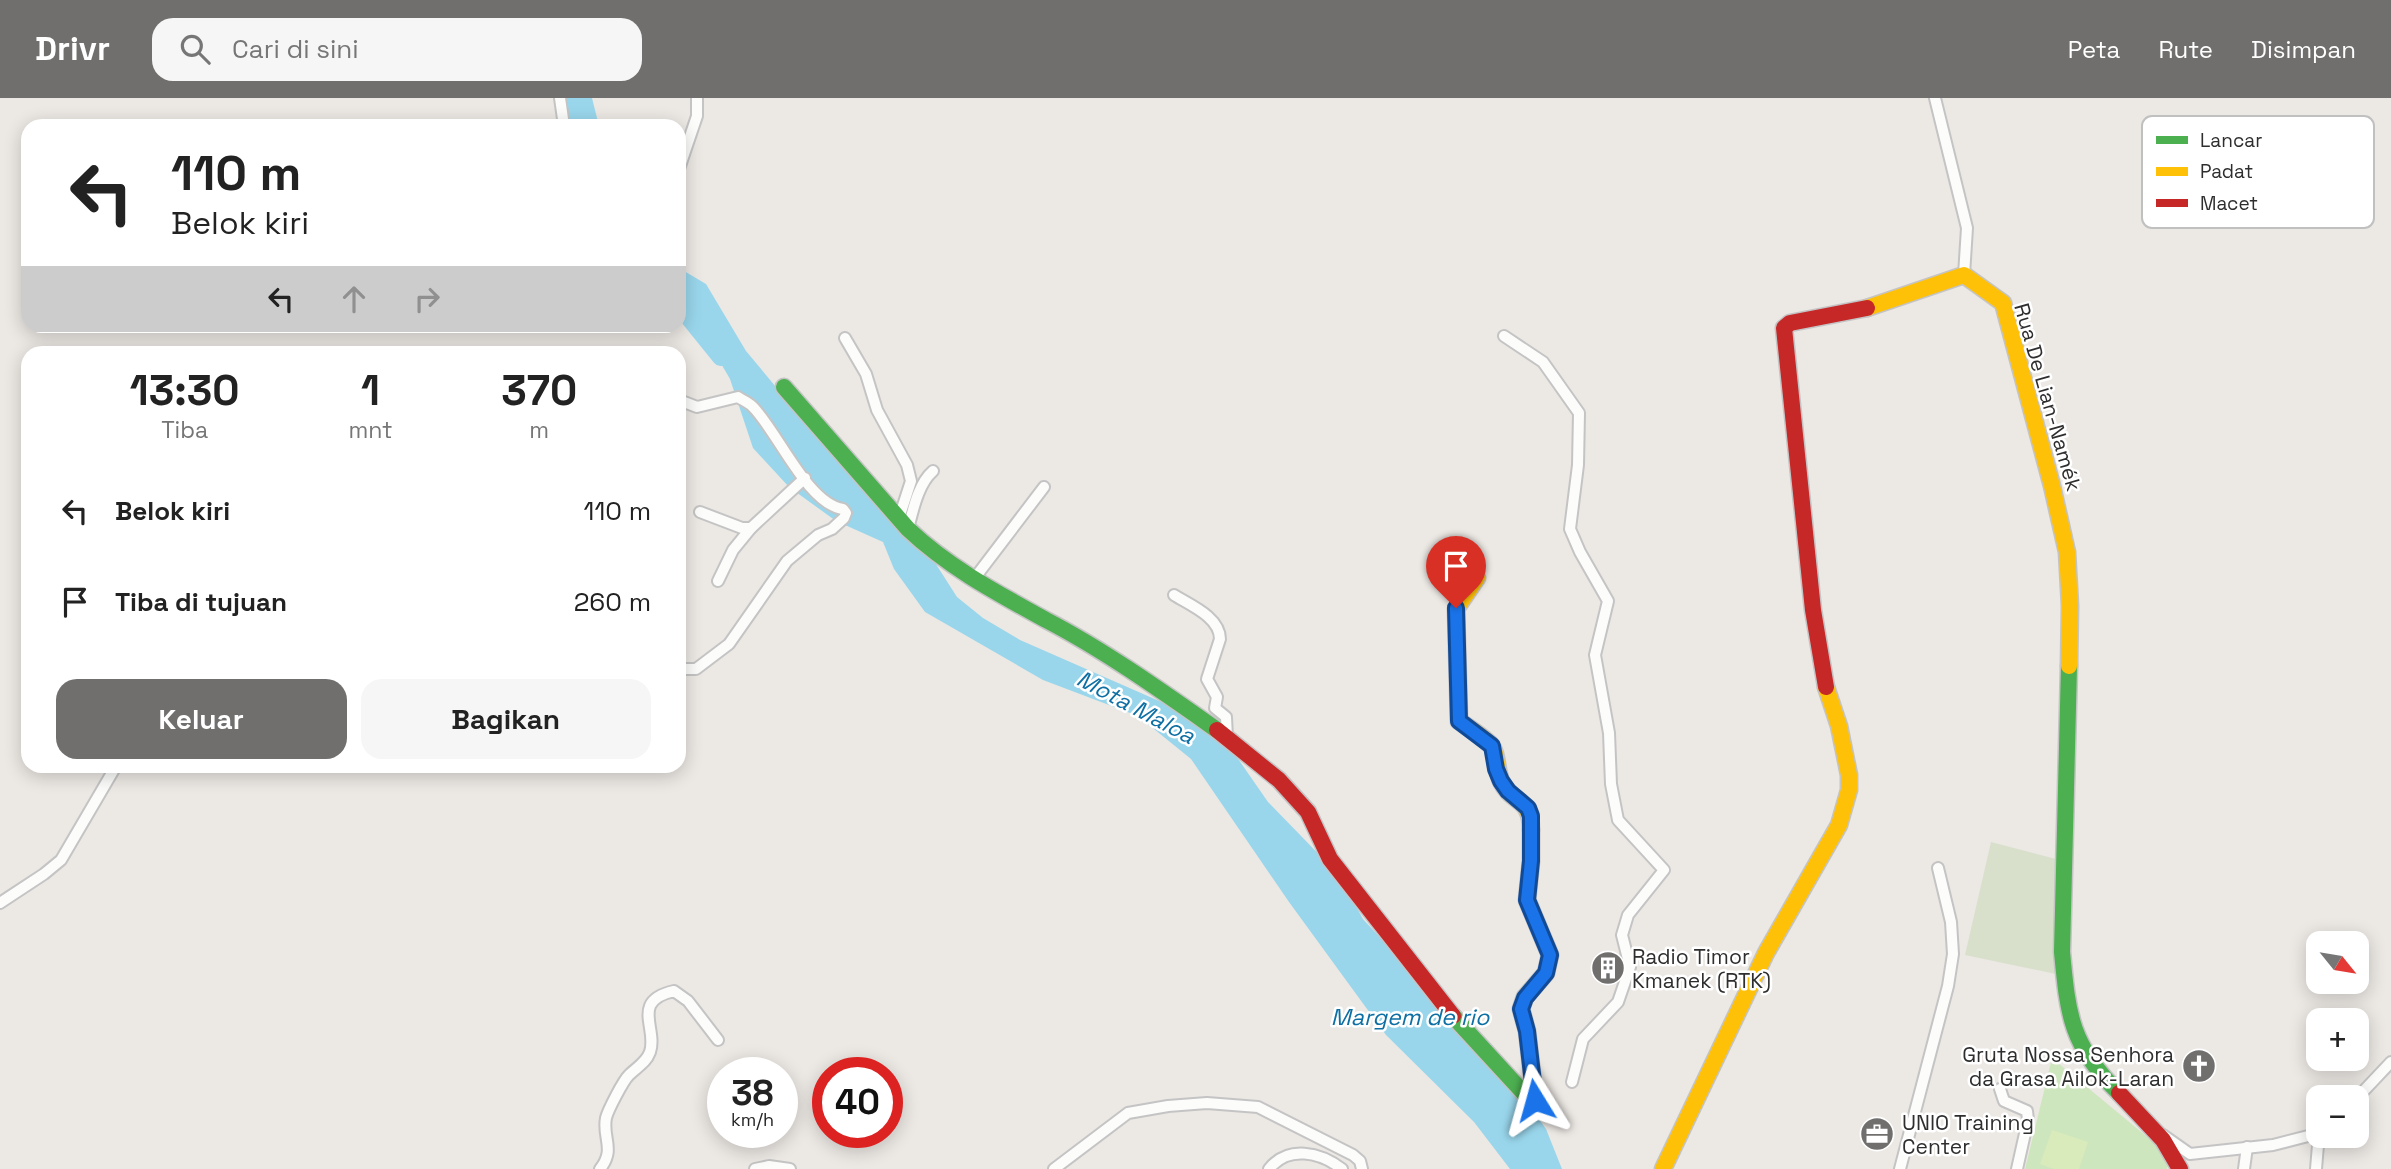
<!DOCTYPE html>
<html lang="id">
<head>
<meta charset="utf-8">
<style>
	:root { --surface:#fff; --page:#f6f6f6; --text:#222; --muted:#767676; --accent:#706f6e }
	body { margin:0; font-family:"Space Grotesk",sans-serif; background:var(--page); color:var(--text); height:100vh; display:flex; flex-direction:column; font-size:26px; white-space:nowrap }
	* { box-sizing:border-box; margin:0 }
	p { font-size:23px; color:var(--muted) }
	.icon { flex:none; width:38px; height:38px; fill:none; stroke:currentColor; stroke-width:2; stroke-linecap:round; stroke-linejoin:round }
	.map { position:relative; flex:1; overflow:hidden }
	.details { position:absolute; left:21px; top:248px; width:665px; height:427px; display:flex; flex-direction:column; background:var(--surface); border-radius:21px; box-shadow:0 4px 18px #0003 }
	.details>* { flex:none }
	.banner { position:absolute; left:21px; top:21px; width:665px; height:214px; border-radius:21px; box-shadow:0 4px 18px #0003; background:#fff; color:var(--text); overflow:hidden }
	.needle { width:46px; rotate:120deg }
	.fabs { position:absolute; left:2306px; top:833px; display:grid; gap:14px }
	.fabs a { display:grid; place-items:center; width:63px; height:63px; border-radius:14px; background:var(--surface); box-shadow:0 4px 18px #0003; font-size:35px }
	.speed { position:absolute; left:707px; top:959px; display:flex; gap:14px; font-size:35px; font-weight:700; text-align:center }
	.speed>* { display:grid; place-content:center; width:91px; height:91px; border-radius:50%; background:var(--surface); box-shadow:0 4px 18px #0003; line-height:1 }
	.speed small { font-size:18px; font-weight:400 }
	.speed .limit { border:10px solid #d22; background:#fff; color:#111 }
	.pin { position:absolute; display:grid; place-items:center; width:60px; height:60px; color:#fff; margin:-72px -30px; border-radius:50% 50% 50% 0; rotate:-45deg; box-shadow:0 0 7px #0007 }
	.pin .icon { rotate:45deg }
	.me { position:absolute; width:77px; margin:-38px; rotate:352deg; stroke-linejoin:round; filter:drop-shadow(0 0 5px #0008) }
	.turn { display:flex; align-items:center; gap:24px; height:147px; padding:0 35px; font-size:32px }
	.turn .icon { width:91px; height:91px; stroke-width:2.5 }
	.turn b { display:block; font-size:49px; line-height:60px }
	.lanes { display:flex; align-items:center; height:66px; padding:0 35px; background:#0003; justify-content:center; gap:35px; direction:ltr }
	.lanes .off { opacity:.35 }
	.eta { display:flex; justify-content:space-evenly; align-items:center; height:119px; text-align:center }
	.eta b { font-size:42px; font-weight:800; line-height:49px }
	.primary-button { display:flex; gap:14px; margin-top:auto; padding:14px 35px }
	.primary-button a { flex:1; height:80px; border-radius:21px; background:var(--accent); color:#fff; font-size:28px; font-weight:800; line-height:80px; text-align:center }
	.primary-button a+a { background:var(--page); color:var(--text) }
	ul { padding:0; list-style:none }
	li { display:flex; align-items:center; gap:21px; height:91px; padding:0 35px }
	li div { flex:1 }
	li b { display:block; font-size:26px }
	li em { font-style:normal }
	header { display:flex; align-items:center; gap:42px; box-sizing:border-box; height:98px; padding:0 35px; background:var(--accent); color:#fff }
	header strong { font-size:33px }
	nav { display:flex; gap:38px; margin-inline-start:auto; font-size:24px }
	.search { width:490px; height:63px; background:var(--page); display:flex; align-items:center; gap:18px; box-sizing:border-box; padding:0 24px; border-radius:21px; color:var(--muted); font-size:26px }
	.map>svg:first-child { display:block }
</style>
</head>
<body>
<header>
<strong>Drivr</strong>
<div class="search"><svg class="icon" aria-label="search" viewBox="0 0 24 24"><circle cx="10" cy="10" r="6"/><path d="M15 15l6 6"/></svg>Cari di sini</div>
<nav><a>Peta</a><a>Rute</a><a>Disimpan</a></nav>
</header>
<div class="map">
<svg width="2391" height="1071" viewBox="0 0 2391 1071">
	<rect width="100%" height="100%" fill="#ece8e4"/>
	<path fill="#cee6be" d="M2052 960 2169 1057 2167 1071H2025Z"/>
	<path fill="#d8e0cc" d="M1991 744 2056 761V876L1965 857Z"/>
	<path fill="#d9eabb" d="M2052 1032 2088 1044 2079 1071H2054L2040 1066Z"/>
	<g fill="#99d6ec">
		<path d="M562 0H592L599 28H563Z"/>
		<path d="M679 170 706 186 746 253 836 361 895 428 932 460 957 499 983 520 1020 542 1166 606 1225 642 1268 704 1338 776 1363 821 1512 983 1546 1031 1562 1071H1510L1474 1024 1386 937 1289 804 1191 661 1138 618 1043 582 925 514 894 471 883 444 836 423 789 389 753 350 730 281 689 211 679 206Z"/>
	</g>
	<g fill="none" stroke-linecap="round" stroke-linejoin="round">
		<path stroke="#99d6ec" stroke-width="18" d="M679 207 721 259"/>
		<g stroke="#c5c4c5" stroke-width="14">
			<g id="street">
				<path d="M560 0 564 28"/>
				<path d="M1935 0 1967 130 1964 177"/>
				<path d="M679 71 697 18V0"/>
				<path d="M1504 238 1543 264 1579 315 1578 367 1570 431 1580 454 1608 503 1595 557 1609 635 1611 686 1618 722 1664 772 1628 817 1622 837 1630 869 1618 904 1583 941 1572 984"/>
				<path d="M845 240 866 276 877 312 907 367 911 383 899 420"/>
				<path d="M588 256H606"/>
				<path d="M679 302 697 309 738 299C742 302 748 304 752 308 777 332 807 406 843 411L846 415 844 420 832 431 818 437 787 463 729 546 696 571H679"/>
				<path d="M700 414 742 430H751"/>
				<path d="M908 431C913 412 918 386 933 373"/>
				<path d="M974 481 1044 389"/>
				<path d="M718 483 733 452 751 430 805 380"/>
				<path d="M1174 497C1190 507 1220 519 1220 541L1207 581 1217 599 1215 610 1226 619 1227 639"/>
				<path d="M0 805 44 776 61 762 116 668"/>
				<path d="M2000 991 2004 1003 2027 1013 2028 1022 2017 1071"/>
				<path d="M2357 1000 2391 964"/>
				<path d="M2163 1037 2190 1056 2273 1047 2312 1037 2319 1030"/>
				<path d="M600 1071C616 1051 602 1040 606 1020 608 1012 623 983 629 977 637 969 646 965 650 954 658 930 630 903 674 893L688 903 718 942"/>
				<path d="M755 1071 769 1068 790 1071"/>
				<path d="M1054 1071 1128 1015 1168 1008 1207 1005 1258 1009 1353 1057 1360 1063 1362 1071"/>
				<path d="M1269 1071C1288 1047 1320 1054 1342 1071"/>
				<path d="M1900 1071 1948 888 1953 856 1951 824 1938 770"/>
				<path d="M2244 1071 2247 1049"/>
				<path d="M2316 1071 2319 1035"/>
			</g>
		</g>
		<g stroke="#c5c4c5" stroke-width="19">
			<g id="fast">
				<path d="M784 289 908 431C948 469 997 495 1046 522 1104 552 1163 594 1217 632"/>
				<path d="M2069 568 2062 854C2068 918 2071 948 2119 995"/>
				<path d="M1453 918 1532 1004 1535 1002 1527 933 1521 911 1525 899 1546 875 1550 857 1527 802 1531 763V732"/>
			</g>
		</g>
		<g stroke="#c5c4c5" stroke-width="19">
			<g id="slow">
				<path d="M1867 210 1964 177 2003 205 2052 388 2067 454 2070 508 2069 568"/>
				<path d="M1477 480 1456 511 1459 623C1469 630 1481 637 1490 646 1498 655 1496 672 1501 683 1512 707 1531 698 1531 732"/>
				<path d="M1663 1071 1766 855 1839 727 1849 692V677L1839 628 1826 589"/>
			</g>
		</g>
		<g stroke="#c5c4c5" stroke-width="19">
			<g id="jam">
				<path d="M1826 589 1813 512 1784 230 1790 225 1867 210"/>
				<path d="M1217 632 1279 682 1308 714 1330 761 1453 918"/>
				<path d="M2119 995 2163 1042 2180 1071"/>
			</g>
		</g>
		<use href="#street" stroke="#fcfcfb" stroke-width="10"/>
		<use href="#fast" stroke="#4caf50" stroke-width="16"/>
		<use href="#slow" stroke="#ffc107" stroke-width="16"/>
		<use href="#jam" stroke="#c62828" stroke-width="16"/>
	</g>
	<g fill="none" stroke-linecap="round" stroke-linejoin="round">
		<g stroke="#114b97" stroke-width="18">
			<path id="route" d="M1456 510 1459 623 1492 648 1496 671 1501 683 1508 693 1528 710 1531 718V763L1527 802 1550 857 1546 875 1525 900 1521 911 1527 933 1535 1002"/>
		</g>
		<use href="#route" stroke="#1a73e8" stroke-width="12"/>
	</g>
	<defs>
		<g id="building-disc" transform="scale(1.75)"><circle r="9.5" fill="#706f6e" stroke="#fff"/><path d="M-4-6H4V6H1V3H-1V6H-4ZM-2.5-4.3h1.7v1.8h-1.7ZM.8-4.3h1.7v1.8H.8ZM-2.5-1h1.7V.8h-1.7ZM.8-1h1.7V.8H.8Z" fill="#fff"/></g>
		<g id="church-disc" transform="scale(1.75)"><circle r="9.5" fill="#706f6e" stroke="#fff"/><path d="M-1.2-6h2.4v3.5h3.3v2.4h-3.3V6h-2.4V-.1h-3.3v-2.4h3.3Z" fill="#fff"/></g>
		<g id="office-disc" transform="scale(1.75)"><circle r="9.5" fill="#706f6e" stroke="#fff"/><path d="M-6-3h4V-5.5h4V-3h4V5H-6ZM-1-4.5V-3h2v-1.5ZM-6 0V1H6V0Z" fill="#fff"/></g>
	</defs>
	<g fill-rule="evenodd">
		<use href="#building-disc" x="1608" y="870"/>
		<use href="#church-disc" x="2199" y="968"/>
		<use href="#office-disc" x="1877" y="1036"/>
	</g>
	<g text-anchor="middle" dominant-baseline="central" stroke-width="5" stroke-linejoin="round" paint-order="stroke">
		<g font-size="21" fill="#2e2e2e" stroke="#fff">
			<text transform="translate(2048 299) rotate(74)">Rua De Lian-Namék</text>
		</g>
		<g font-size="21" fill="#2e2e2e" stroke="#fff" text-anchor="start">
			<text x="1632" y="858">Radio Timor<tspan x="1632" dy="24">Kmanek (RTK)</tspan></text>
			<text x="2174" y="956" text-anchor="end">Gruta Nossa Senhora<tspan x="2174" dy="24">da Grasa Ailok-Laran</tspan></text>
			<text x="1902" y="1024">UNIO Training<tspan x="1902" dy="24">Center</tspan></text>
		</g>
		<g font-size="23" font-style="italic" fill="#0d6fa3" stroke="#fff">
			<text transform="translate(1136 609) rotate(28)">Mota Maloa</text>
			<text x="1410" y="919">Margem de rio</text>
		</g>
	</g>
	<rect x="2142" y="18" width="232" height="112" rx="10" fill="#fff" stroke="#c0c0c0" stroke-width="2"/>
	<rect x="2156" y="38" width="32" height="8" fill="#4caf50"/>
	<rect x="2156" y="69" width="32" height="9" fill="#ffc107"/>
	<rect x="2156" y="101" width="32" height="8" fill="#c62828"/>
	<g font-size="19" fill="#2e2e2e">
		<text x="2200" y="49">Lancar</text>
		<text x="2200" y="80">Padat</text>
		<text x="2200" y="112">Macet</text>
	</g>
</svg>
<div class="fabs">
<a><svg class="needle" viewBox="-14 -14 28 28"><path d="M0-13l5 13h-10z" fill="#e53935"/><path d="M0 13l5-13h-10z" fill="#767676"/></svg></a>
<a>+</a>
<a>−</a>
</div>
<div class="speed"><div>38<small>km/h</small></div><div class="limit">40</div></div>
<div class="pin" style="left:1456px;top:510px;background:#d93025"><svg class="icon" aria-label="arrive" viewBox="0 0 24 24"><path d="M6 21V4h12l-3 4 3 4H6"/></svg></div>
<svg class="me" style="left:1535px;top:1002px" viewBox="-20 -20 40 40"><path d="M0-17L14 15 0 8-14 15z" fill="#1a73e8" stroke="#fff" stroke-width="4"/></svg>
<div class="banner">
<div class="turn"><svg class="icon" aria-label="left" viewBox="0 0 24 24"><path d="M17 20v-9H6M10 6l-5 5 5 5"/></svg><div><b>110 m</b>Belok kiri</div></div>
<div class="lanes"><svg class="icon" aria-label="left" viewBox="0 0 24 24"><path d="M17 20v-9H6M10 6l-5 5 5 5"/></svg><svg class="icon off" aria-label="ahead" viewBox="0 0 24 24"><path d="M12 20V5M6 11l6-6 6 6"/></svg><svg class="icon off" aria-label="right" viewBox="0 0 24 24"><path d="M7 20v-9h11M14 6l5 5-5 5"/></svg></div>
</div>
<section class="details">
<div class="eta">
<div><b>13:30</b><p>Tiba</p></div>
<div><b>1</b><p>mnt</p></div>
<div><b>370</b><p>m</p></div>
</div>
<ul>
<li><svg class="icon" aria-label="left" viewBox="0 0 24 24"><path d="M17 20v-9H6M10 6l-5 5 5 5"/></svg><div><b>Belok kiri</b></div><em>110 m</em></li>
<li><svg class="icon" aria-label="arrive" viewBox="0 0 24 24"><path d="M6 21V4h12l-3 4 3 4H6"/></svg><div><b>Tiba di tujuan</b></div><em>260 m</em></li>
</ul>
<div class="primary-button"><a>Keluar</a><a>Bagikan</a></div>
</section>
</div>
</body>
</html>
